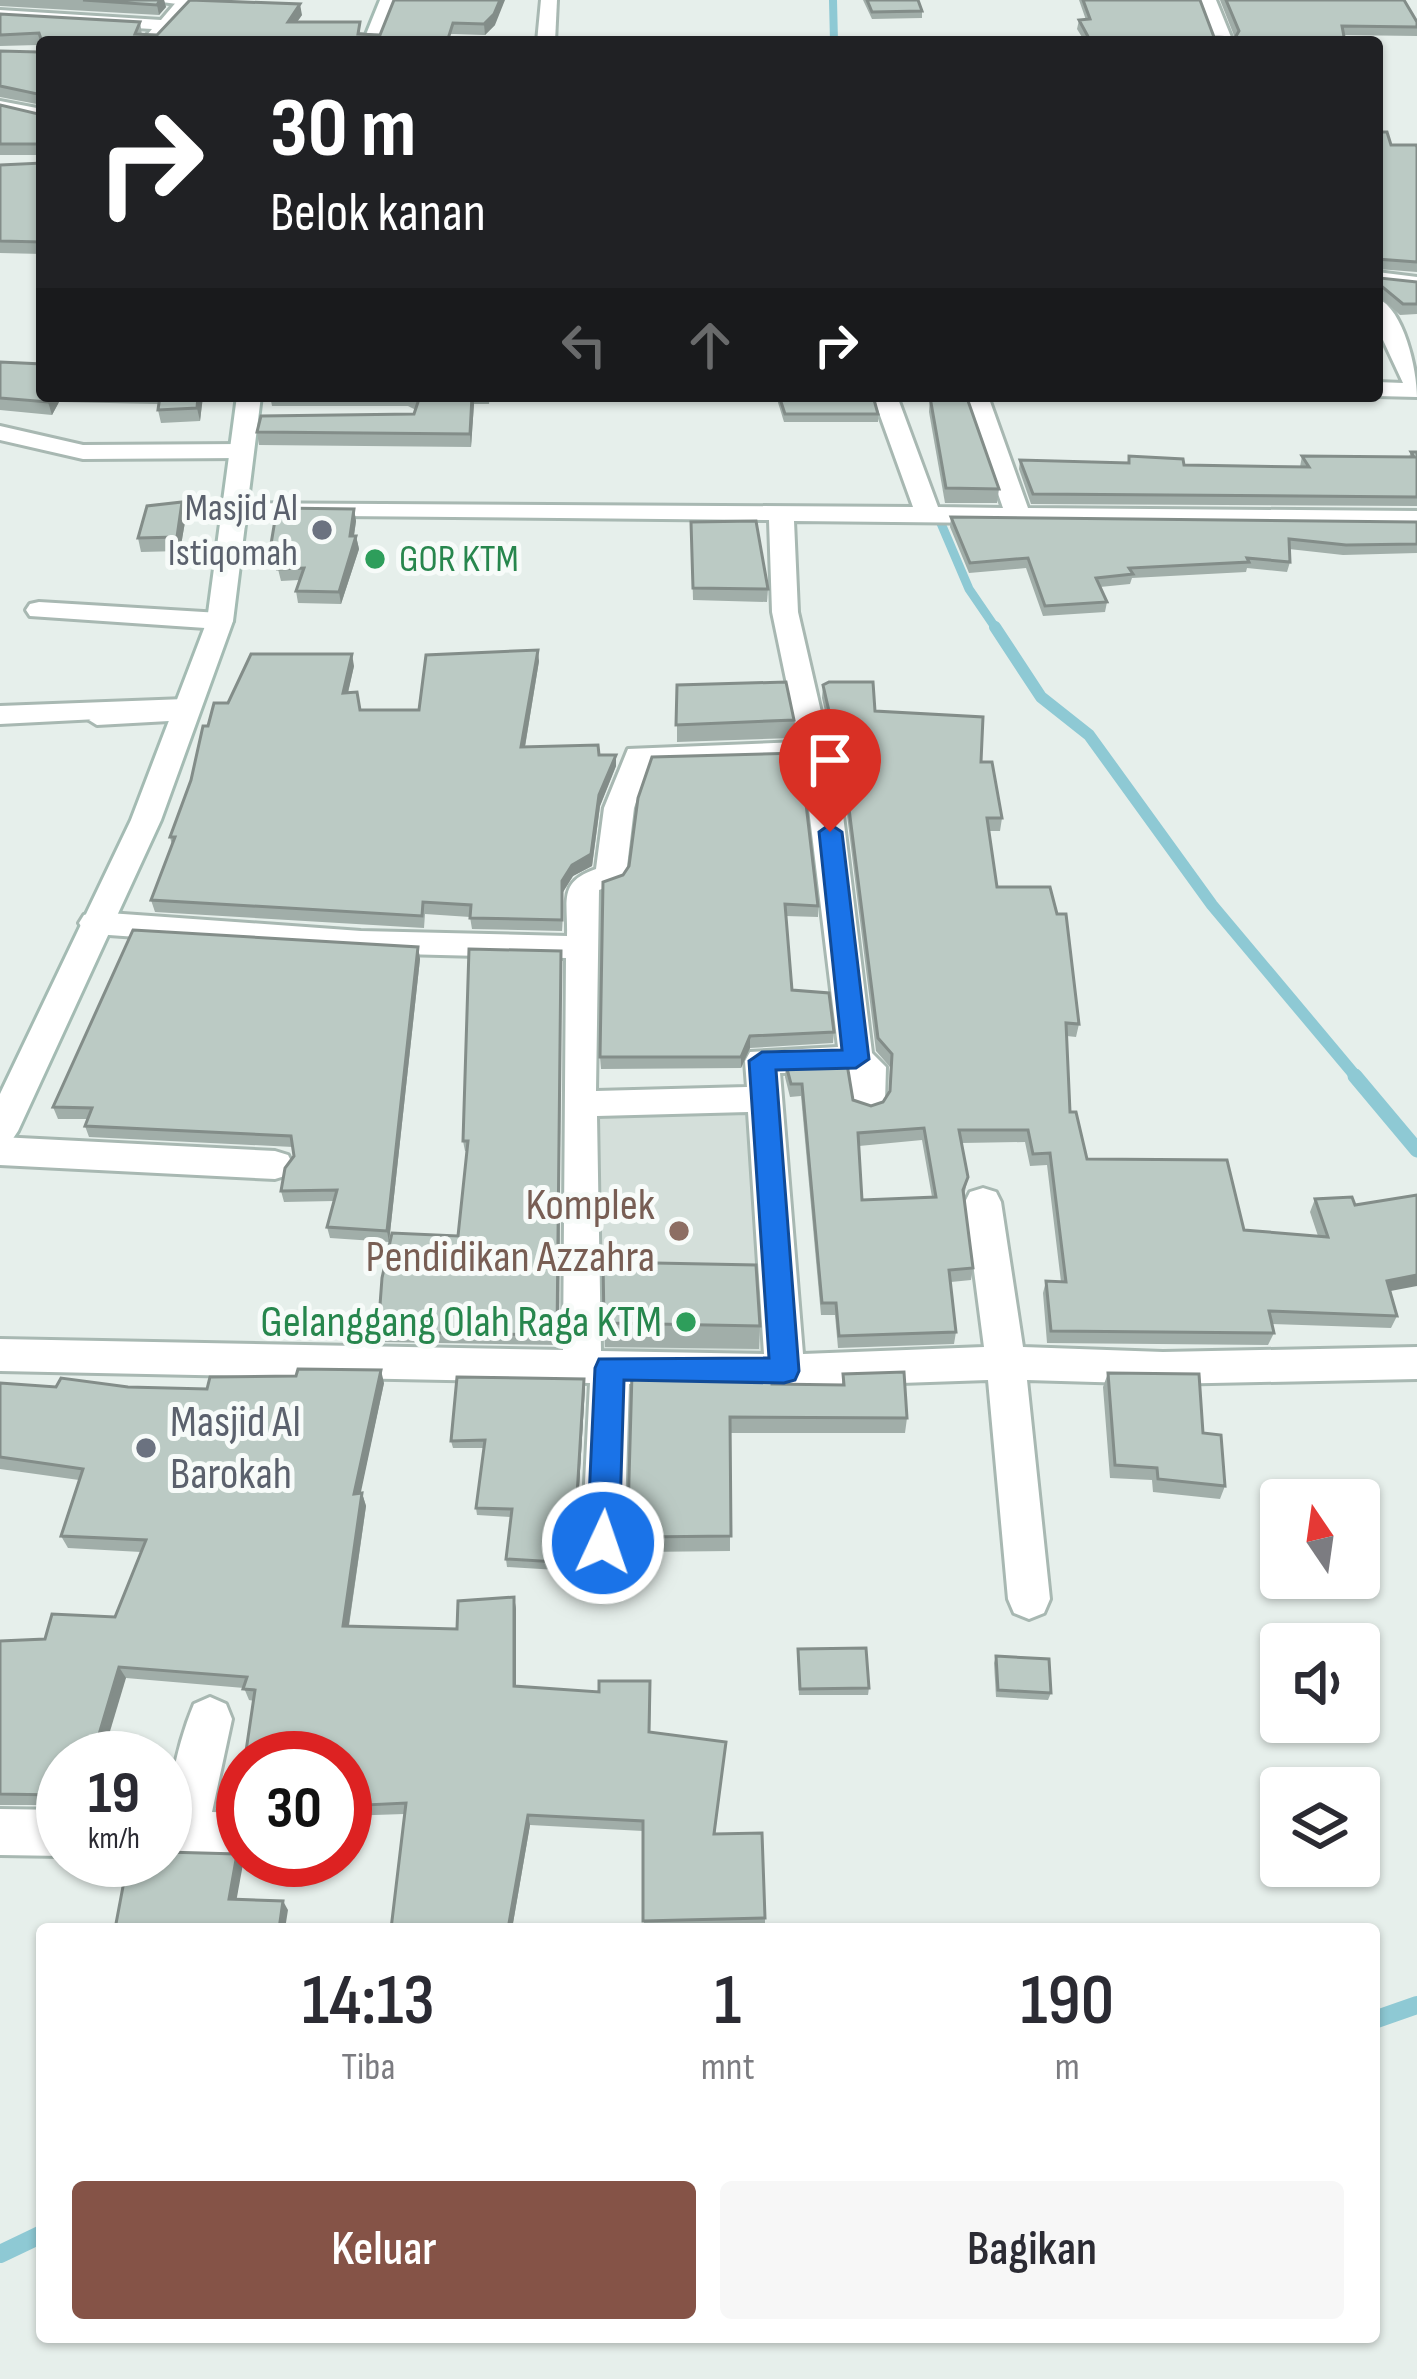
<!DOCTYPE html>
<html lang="id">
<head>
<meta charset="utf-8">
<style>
	:root { --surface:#fff; --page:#f7f7f7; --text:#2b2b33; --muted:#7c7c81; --accent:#855347 }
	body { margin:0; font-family:"Sofia Sans Condensed",sans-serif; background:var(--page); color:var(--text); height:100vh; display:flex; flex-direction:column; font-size:45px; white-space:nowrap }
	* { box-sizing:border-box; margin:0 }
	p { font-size:39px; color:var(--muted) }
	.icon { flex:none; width:66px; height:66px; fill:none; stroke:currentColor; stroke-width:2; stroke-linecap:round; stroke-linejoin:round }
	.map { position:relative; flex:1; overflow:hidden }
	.panel { position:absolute; left:36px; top:1923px; width:1344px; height:420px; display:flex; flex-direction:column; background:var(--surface); border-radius:12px; box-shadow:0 3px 9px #0004 }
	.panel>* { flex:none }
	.guide { position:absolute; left:36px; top:36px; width:1347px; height:366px; border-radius:12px; box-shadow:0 3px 9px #0004; background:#202124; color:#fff; overflow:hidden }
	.needle { width:78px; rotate:347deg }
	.tools { position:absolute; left:1260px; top:1479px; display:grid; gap:24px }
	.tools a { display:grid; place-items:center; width:120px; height:120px; border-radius:12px; background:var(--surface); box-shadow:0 3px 9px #0004; font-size:60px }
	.speed { position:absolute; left:36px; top:1731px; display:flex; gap:24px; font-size:60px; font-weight:700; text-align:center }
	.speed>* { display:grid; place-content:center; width:156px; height:156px; border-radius:50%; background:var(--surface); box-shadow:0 3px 9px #0004; line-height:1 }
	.speed small { font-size:30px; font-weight:400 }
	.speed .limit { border:18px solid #d22; background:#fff; color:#111 }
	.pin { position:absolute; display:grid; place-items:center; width:102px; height:102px; color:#fff; margin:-123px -51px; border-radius:50% 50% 50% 0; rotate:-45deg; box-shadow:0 0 12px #0007 }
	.pin .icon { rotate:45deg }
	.me { position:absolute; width:132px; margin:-66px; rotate:3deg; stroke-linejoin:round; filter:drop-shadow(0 0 9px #0008) }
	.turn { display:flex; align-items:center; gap:42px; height:252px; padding:0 36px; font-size:54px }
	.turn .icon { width:156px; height:156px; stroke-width:2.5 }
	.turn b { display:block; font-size:84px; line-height:102px }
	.lanes { display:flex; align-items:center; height:114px; padding:0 36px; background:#0003; justify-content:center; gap:60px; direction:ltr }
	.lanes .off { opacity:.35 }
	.eta { display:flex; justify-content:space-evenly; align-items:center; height:204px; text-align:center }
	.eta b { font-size:72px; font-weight:600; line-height:84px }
	.action { display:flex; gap:24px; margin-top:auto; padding:24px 36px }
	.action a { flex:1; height:138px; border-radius:12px; background:var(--accent); color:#fff; font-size:48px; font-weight:600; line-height:138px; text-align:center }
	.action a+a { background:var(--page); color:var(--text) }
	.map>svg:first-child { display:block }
</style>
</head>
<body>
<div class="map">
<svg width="1417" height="2379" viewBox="0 0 1417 2379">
	<rect width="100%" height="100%" fill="#e6efeb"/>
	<path fill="#d4dfda" d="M758 1101 780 1363 590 1358 586 1105Z"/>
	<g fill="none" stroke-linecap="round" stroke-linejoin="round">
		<path stroke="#8ec9d4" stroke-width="8" d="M833 0 834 42"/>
		<path stroke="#8ec9d4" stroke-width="9" d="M940 521 969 589 997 630"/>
		<path stroke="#8ec9d4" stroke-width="12" d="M995 627 1041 697 1089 735 1212 905 1358 1079"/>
		<path stroke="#8ec9d4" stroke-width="15" d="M1355 1076 1417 1150"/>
		<g stroke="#8ec9d4" stroke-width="18">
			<path d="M1374 2020 1417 2005"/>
			<path d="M0 2254 42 2234"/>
		</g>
		<g stroke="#a8b8b2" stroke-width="6">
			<g id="lane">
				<path d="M146 0H188L190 2 185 5Z"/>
				<path d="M181 711 189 716 187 720 97 725 89 720 97 715Z"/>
			</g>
		</g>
		<g stroke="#a8b8b2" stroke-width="6">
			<g id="street">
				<path d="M178 0H195L159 42H141L152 29 0 20V10L161 20Z"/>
				<path d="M541 0H557L555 42H537Z"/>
				<path d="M1200 0H1216L1233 42H1215Z"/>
				<path d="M0 101 42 109V121L0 111Z"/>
				<path d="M1377 272 1417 277V289L1377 284Z"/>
				<path d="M1377 298C1404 309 1417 370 1417 397L1377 396V382L1403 383 1377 327Z"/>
				<path d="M873 396H897L938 507 1003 508 964 396H988L1028 508 1417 511V527L794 521 798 612 841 799 872 1053 886 1067 885 1102 880 1111 868 1115 856 1111 851 1102 850 1072 780 1073 803 1354 984 1347 965 1202 970 1192 983 1188 996 1192 1001 1202 1023 1347 1163 1352 1417 1347V1379L1163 1384 1027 1380 1050 1599 1044 1613 1029 1619 1014 1613 1008 1599 988 1380 785 1387 629 1384 624 1543 618 1556 603 1562 588 1556 582 1543 590 1383 0 1371V1339L563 1350 566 958 361 953 95 934 84 931 79 923 84 915 95 912 361 931 567 936C568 900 558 882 596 869L604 808 628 749 799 742 772 612 769 520 237 515 228 513 225 508 228 503 913 507ZM803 760 838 1047 750 1052 745 1061 747 1087 596 1091 599 890 622 882 626 875 634 808 649 764ZM748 1112 764 1354 601 1351 597 1116Z"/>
				<path d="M0 426 83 445 242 444 254 451 242 458 83 459 0 440Z"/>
				<path d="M39 602 220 613 233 621 220 629 30 616 26 610 30 604Z"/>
				<path d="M185 699 199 708 195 714 0 724V706Z"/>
				<path d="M0 1137 275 1151 288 1155 293 1165 288 1175 275 1179 0 1165Z"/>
				<path d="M210 1697 226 1704 232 1719 212 1812 243 1813V1859L165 1858C165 1808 174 1752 194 1704Z"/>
				<path d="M0 1809 63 1810V1856L0 1855Z"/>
			</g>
		</g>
		<g stroke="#a4bbb3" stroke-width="6">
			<g id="secondary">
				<path d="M380 0H396L381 42H363Z"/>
				<path d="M237 396H261L233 621 161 820 18 1131 12 1140 0 1144V1094L131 820 207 621Z"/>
			</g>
		</g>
		<use href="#lane" fill="#fff" fill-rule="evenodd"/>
		<use href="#street" fill="#fff" fill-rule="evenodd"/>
		<use href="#secondary" fill="#fff" fill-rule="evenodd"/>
	</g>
	<g fill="#a1aea9" fill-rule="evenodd">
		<path d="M0 0H164L166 7 159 15 0 6Z"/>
		<path d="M394 0 495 25 485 35 454 34 0 46V14L140 22 142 35H157L302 15 297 22 380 35Z"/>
		<path d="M863 0H918L922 11V18L872 19Z"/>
		<path d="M1079 0H1200L1214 37 1235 38 1220 0H1404L1417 22V36L1344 35 1345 42H1085L1077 29 1079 20H1086Z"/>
		<path d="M42 49V105L0 97V51L39 52Z"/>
		<path d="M0 105 38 114 42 111V155H0Z"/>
		<path d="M1377 132 1391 145 1417 147V272L1378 269 1379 278 1417 282V314L1400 315 1377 294Z"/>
		<path d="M42 163V254L0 253V165Z"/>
		<path d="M0 362 42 396H203L200 421 161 423 158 410 159 404 59 402 52 415 0 410Z"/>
		<path d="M270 396H490L489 404H474L471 447 259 445 257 432 414 414 416 410 408 406H272Z"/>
		<path d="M776 396H873L878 414V422H784Z"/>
		<path d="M930 397 999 489 997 503H945L929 412Z"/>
		<path d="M1411 452H1417V506L1031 504 1019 469 1020 460 1128 463 1129 456 1184 465 1300 467 1302 456 1409 457Z"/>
		<path d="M354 509 356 521 354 536H356L359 549 341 604 298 603 296 591 299 580 281 581 278 569 280 562H273L270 550Z"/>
		<path d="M186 516 180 551 141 552 138 538Z"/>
		<path d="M951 517 1417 522V553L1343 555 1289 549 1290 562 1287 572 1247 568 1246 572 1132 578 1130 584 1100 587 1107 602 1105 612 1043 616 1026 568 969 573 950 527Z"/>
		<path d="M691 522 768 589 767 602 693 600Z"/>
		<path d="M539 661 525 747 599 755H616V766L600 806 592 866 573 876 563 892 562 931 472 929 470 917 425 914 424 928 155 912 151 900 172 845 170 837 191 780 208 726 228 703 354 666 348 693 360 710H419Z"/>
		<path d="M677 685 794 720V738L677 742Z"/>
		<path d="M823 685 981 762 1002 818 1000 831H989L997 887 1079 1024 1076 1037 1067 1036 1070 1112 1087 1159 1244 1230 1318 1236 1310 1212 1315 1199 1390 1292 1397 1316 1391 1328 1272 1324 1274 1333 1268 1345 1047 1343 1043 1293 1046 1281 1061 1282 1047 1165 1030 1166 1025 1142 962 1143 968 1177 964 1196 973 1268 971 1280 951 1282 956 1332 954 1344 838 1348 835 1315H821L801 1096 790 1097 785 1077 786 1065 853 1100 871 1106 883 1102 889 1093 890 1067 876 1051 845 798 822 698ZM922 1140 932 1197 862 1200 859 1146Z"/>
		<path d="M623 875 818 906V917L786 916 792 990 834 1032 833 1043 750 1048 741 1068 601 1069 600 1057Z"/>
		<path d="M418 947 420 959 389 1242 330 1238 327 1227 334 1201 284 1202 281 1191 294 1156 293 1147 89 1137 85 1126 87 1119H58L53 1107Z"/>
		<path d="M561 951 559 1345 381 1342 378 1332 458 1236 467 1151H465L463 1141Z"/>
		<path d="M604 1323 760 1326 759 1349 605 1347Z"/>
		<path d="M1108 1373 1203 1433 1225 1486 1220 1499 1153 1492 1152 1480 1110 1478 1103 1387Z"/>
		<path d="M843 1374 907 1418 905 1433H730V1551L642 1552 641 1530 629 1529 628 1514 772 1376V1384L842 1385Z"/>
		<path d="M0 1383 56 1387 207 1389 384 1383 360 1493H362L366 1506 349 1626 457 1629 514 1597 516 1609V1686L599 1692H651L650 1733 726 1742 715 1834 765 1918V1927L644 1929 643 1831 530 1825 512 1929H391L404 1814 345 1816V1758L254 1701 249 1700 244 1688 126 1678 63 1758V1805H0V1641L45 1639 115 1617 141 1552 68 1548 61 1536 79 1480 0 1469Z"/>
		<path d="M585 1387 574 1571 507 1567 506 1559 511 1517 477 1515 476 1508 484 1448H453L451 1441Z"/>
		<path d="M798 1649 869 1688 868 1695H799Z"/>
		<path d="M996 1656 1051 1693 1048 1700 996 1697 994 1663Z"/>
	</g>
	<g fill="#838d89">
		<path d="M160 0H164L166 7 159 15 157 5Z"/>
		<path d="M500 0H505L495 25 485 35 484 24Z"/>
		<path d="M300 4 302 15 289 33 288 22Z"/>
		<path d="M51 396H57L59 402 52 415 48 402Z"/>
		<path d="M198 396H203L200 421 197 408Z"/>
		<path d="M473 396 474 404 471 447 470 434Z"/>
		<path d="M182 502 186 516 180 551 177 537Z"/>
		<path d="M354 509 356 521 352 548 350 536Z"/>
		<path d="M356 536 359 549 341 604 339 592Z"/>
		<path d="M538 650 539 661 523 758 521 747Z"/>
		<path d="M352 654 354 666 345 705 343 693Z"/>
		<path d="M616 755V766L600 806 592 866 573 876 563 892 562 931V881Z"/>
		<path d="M418 947 420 959 389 1242 387 1231Z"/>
		<path d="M561 951V962L559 1345 557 1335Z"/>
		<path d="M750 1036V1048L741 1068V1057Z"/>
		<path d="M1417 1275V1286L1380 1293 1387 1281Z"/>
		<path d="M381 1370 384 1383 358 1506 354 1494Z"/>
		<path d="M584 1379 585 1387 574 1571 573 1563Z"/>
		<path d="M362 1493 366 1506 347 1637 343 1626Z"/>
		<path d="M514 1597 516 1609V1697L514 1686Z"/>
		<path d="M119 1667 126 1678 102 1758H92Z"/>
		<path d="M528 1815 530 1825 512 1929H508Z"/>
		<path d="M237 1854 243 1864 235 1908 229 1899Z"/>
		<path d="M283 1901 288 1910 285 1929H279Z"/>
	</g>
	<g fill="#bbcac4" stroke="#838d89" stroke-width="3" fill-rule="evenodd">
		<path d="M83 0H160L157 5Z"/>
		<path d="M190 0 300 4 288 22H360L358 34 380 35 394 0H500L494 14 484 24 453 23 447 42H42L39 33 0 35V14L140 22 135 34 157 35Z"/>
		<path d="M867 0H918L922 11 872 12Z"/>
		<path d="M1083 0H1200L1214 37 1235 38 1239 31 1226 0H1404L1417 22V27L1342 26 1345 42H1091L1079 20 1090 19Z"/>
		<path d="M42 49V95L0 86V51L39 52Z"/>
		<path d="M0 105 38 114 42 111V147L39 144H0Z"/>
		<path d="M1377 132H1387L1391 145H1416L1417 147V262L1377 259Z"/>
		<path d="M42 163V242L0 241V165Z"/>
		<path d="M1377 260 1379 278 1417 282V304H1403L1379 284 1377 297Z"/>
		<path d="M0 362 42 364V396H51L48 402 0 398Z"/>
		<path d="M160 396H198L197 408 158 410Z"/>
		<path d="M413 396H472L470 434 257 432 261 416 414 414 419 399Z"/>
		<path d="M779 396H873L878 414H785Z"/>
		<path d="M930 397 967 398 999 489 946 488Z"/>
		<path d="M1411 452H1417V497L1033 494 1020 460 1129 463V456L1183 459 1184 465 1309 467 1302 456 1414 457Z"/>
		<path d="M182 502 177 537 138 538 147 506Z"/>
		<path d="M277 508 354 509 350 536H356L339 592 296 591 304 568 278 569 282 550H270Z"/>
		<path d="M951 517 1417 522V544L1346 545 1289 539 1290 562 1247 558 1249 562 1129 568 1133 574 1096 578 1107 602 1045 606 1028 558 970 563Z"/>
		<path d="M756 521 768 589 693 588 691 522Z"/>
		<path d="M538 650 521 747 598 745 599 755H616L599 795 591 854 572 865 562 881V920L470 918 471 905 423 902 422 916 151 900 175 837H170L191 780 203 726H208L214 703H228L251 654H352L343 693 357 692 360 710H419L426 655Z"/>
		<path d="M786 682 794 720 676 725 677 685Z"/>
		<path d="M829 682H873L875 711 983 717 981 762H992L1002 818H987L997 887H1050L1057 914H1066L1079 1024 1066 1023 1070 1112H1076L1087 1159 1227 1160 1244 1230 1328 1237 1315 1199 1352 1197 1355 1205 1417 1195V1275L1387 1281 1397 1316 1269 1311 1274 1333 1051 1331 1046 1281 1066 1282 1050 1153 1033 1154 1028 1130H959L968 1177 963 1190 973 1268 949 1270 956 1332 839 1336 836 1303H822L802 1084H791L786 1065 847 1064 853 1100 871 1106 883 1102 890 1091 892 1054 878 1038 846 785 823 685ZM924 1128 936 1197 862 1200 858 1133Z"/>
		<path d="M800 753 818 906 785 904 792 990 829 993 834 1032 750 1036 741 1057H600L603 882 623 875 629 866 638 798 652 757Z"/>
		<path d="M133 930 418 947 387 1231 327 1227 337 1190 281 1191 285 1168 294 1156 291 1136 85 1126 92 1108 53 1107Z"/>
		<path d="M469 949 561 951 557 1335 378 1332 382 1278 392 1233 458 1236 468 1141H463Z"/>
		<path d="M603 1262 756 1265 760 1326 604 1323Z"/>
		<path d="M298 1369 381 1370 354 1494 362 1493 343 1626 457 1629 458 1601 514 1597V1686L599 1692V1681H650L649 1732 726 1742 714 1834 762 1833 765 1918 643 1921V1821L528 1815 508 1929H391L406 1803 345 1806V1758H245L255 1690 243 1689 247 1677 119 1667 92 1758H63V1801H60L55 1795 0 1794V1641L45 1639 52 1614 115 1617 146 1540 61 1536 83 1469 0 1457V1383L56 1387 61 1378 128 1387 207 1389 210 1377 296 1376Z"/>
		<path d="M904 1372 907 1418 730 1417 731 1536 641 1537V1515L628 1514 632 1373 772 1376V1384L844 1385 843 1374Z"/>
		<path d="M1108 1373 1199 1374 1203 1433 1221 1435 1225 1486 1158 1479 1157 1468 1115 1465Z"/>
		<path d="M457 1377 584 1379 573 1563 506 1559 512 1509 476 1508 485 1440 451 1441Z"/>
		<path d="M866 1648 869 1688 800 1689 798 1649Z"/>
		<path d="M996 1656 1049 1659 1051 1693 998 1690Z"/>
		<path d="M243 1773V1810H242L239 1799Z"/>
		<path d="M165 1852 237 1854 229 1899 283 1901 279 1929H115L128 1860H165Z"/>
	</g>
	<path fill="#1a73e8" stroke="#114b97" stroke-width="3" d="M830 824 842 832 869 1059 856 1068 776 1070 799 1371 795 1380 784 1383 624 1380 619 1543 614 1553 603 1557 592 1553 587 1543 595 1368 599 1359 769 1358 749 1061 762 1052 842 1050 819 832Z"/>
	<g fill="#6b7280" stroke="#f7fbf9" stroke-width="4.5">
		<circle cx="322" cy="530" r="12"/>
		<circle cx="146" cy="1448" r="12"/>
	</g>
	<g fill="#2e9e5b" stroke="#f7fbf9" stroke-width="4.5">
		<circle cx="375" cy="559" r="12"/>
		<circle cx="686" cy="1322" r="12"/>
	</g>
	<circle fill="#8d6e63" stroke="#f7fbf9" stroke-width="4.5" cx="679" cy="1231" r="12"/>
	<g text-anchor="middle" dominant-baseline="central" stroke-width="10" stroke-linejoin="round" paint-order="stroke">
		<g font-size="39" fill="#5b616d" stroke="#f7fbf9" text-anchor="end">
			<text x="298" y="508">Masjid Al<tspan x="298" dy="45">Istiqomah</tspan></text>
		</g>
		<g font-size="39" fill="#27864d" stroke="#f7fbf9" text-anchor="start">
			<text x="399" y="559">GOR KTM</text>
		</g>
		<g font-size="45" fill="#785e54" stroke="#f7fbf9" text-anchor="end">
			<text x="655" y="1205">Komplek<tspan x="655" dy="52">Pendidikan Azzahra</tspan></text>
		</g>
		<g font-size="45" fill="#27864d" stroke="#f7fbf9" text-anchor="end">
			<text x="662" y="1322">Gelanggang Olah Raga KTM</text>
		</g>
		<g font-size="45" fill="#5b616d" stroke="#f7fbf9" text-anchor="start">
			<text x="170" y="1422">Masjid Al<tspan x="170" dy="52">Barokah</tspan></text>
		</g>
	</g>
</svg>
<div class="tools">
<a><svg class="needle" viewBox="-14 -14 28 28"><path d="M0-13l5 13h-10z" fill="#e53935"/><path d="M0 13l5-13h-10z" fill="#7c7c81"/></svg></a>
<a><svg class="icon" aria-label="sound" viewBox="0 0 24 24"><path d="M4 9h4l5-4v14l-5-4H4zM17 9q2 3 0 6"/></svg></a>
<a><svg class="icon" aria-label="layers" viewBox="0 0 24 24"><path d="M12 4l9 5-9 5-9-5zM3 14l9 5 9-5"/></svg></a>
</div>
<div class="speed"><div>19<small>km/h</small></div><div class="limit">30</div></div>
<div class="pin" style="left:830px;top:832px;background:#d93025"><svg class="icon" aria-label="arrive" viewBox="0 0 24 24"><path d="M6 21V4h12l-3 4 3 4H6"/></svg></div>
<svg class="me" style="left:603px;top:1543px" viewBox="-20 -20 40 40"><circle r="17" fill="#1a73e8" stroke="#fff" stroke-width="3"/><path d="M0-11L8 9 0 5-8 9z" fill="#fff"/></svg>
<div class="guide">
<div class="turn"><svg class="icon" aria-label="right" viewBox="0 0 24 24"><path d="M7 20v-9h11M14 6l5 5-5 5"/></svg><div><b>30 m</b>Belok kanan</div></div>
<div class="lanes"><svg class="icon off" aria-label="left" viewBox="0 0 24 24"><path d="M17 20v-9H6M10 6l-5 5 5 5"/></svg><svg class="icon off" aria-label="ahead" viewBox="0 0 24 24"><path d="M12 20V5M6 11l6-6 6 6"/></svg><svg class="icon" aria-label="right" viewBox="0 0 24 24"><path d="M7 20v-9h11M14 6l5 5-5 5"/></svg></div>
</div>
<section class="panel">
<div class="eta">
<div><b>14:13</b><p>Tiba</p></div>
<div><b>1</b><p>mnt</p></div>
<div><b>190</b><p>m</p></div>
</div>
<div class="action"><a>Keluar</a><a>Bagikan</a></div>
</section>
</div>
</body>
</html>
